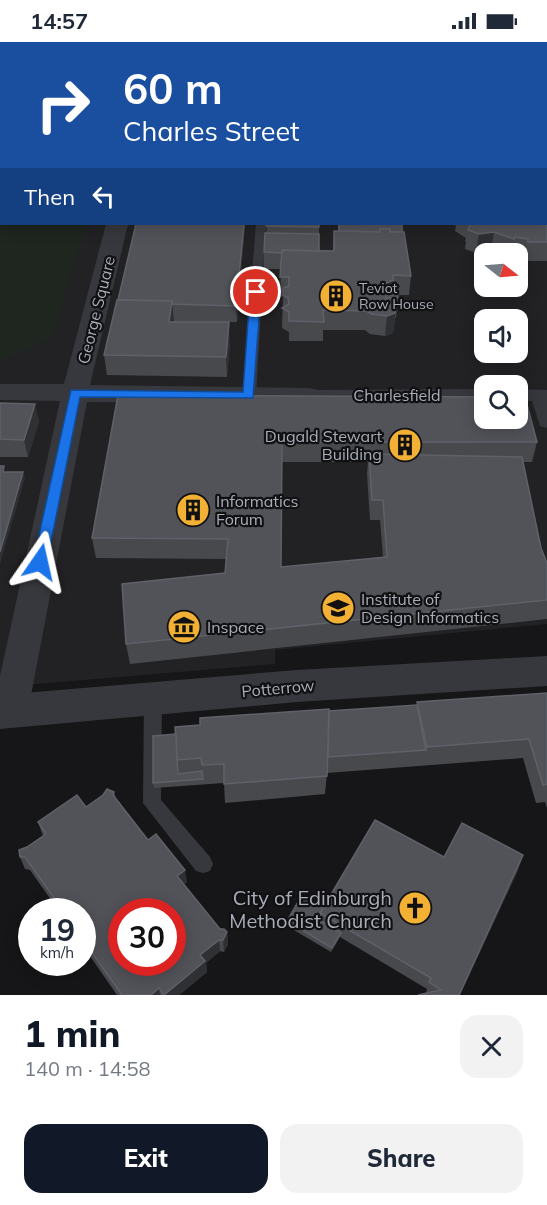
<!DOCTYPE html>
<html lang="en">
<head>
<meta charset="utf-8">
<style>
	:root { --surface:#fff; --page:#f2f2f3; --text:#1f2937; --muted:#747a83; --accent:#111827 }
	body { margin:0; font-family:Mulish,sans-serif; background:var(--page); color:var(--text); height:100vh; display:flex; flex-direction:column; font-size:22px; white-space:nowrap }
	* { box-sizing:border-box; margin:0 }
	p { font-size:20px; color:var(--muted) }
	.icon { flex:none; width:33px; height:33px; fill:none; stroke:currentColor; stroke-width:2; stroke-linecap:round; stroke-linejoin:round }
	.map { position:relative; height:953px; overflow:hidden }
	.side { display:flex; flex-direction:column; background:var(--surface); flex:1 }
	.side>* { flex:none }
	.top-card { position:absolute; left:0px; top:0px; width:548px; height:183px; box-shadow:0 3px 15px #0003; background:#1a4fa0; color:#fff; overflow:hidden }
	.needle { width:39px; rotate:107deg }
	.fabs { position:absolute; left:474px; top:201px; display:grid; gap:12px }
	.fabs a { display:grid; place-items:center; width:54px; height:54px; border-radius:12px; background:var(--surface); box-shadow:0 3px 15px #0003; font-size:30px }
	.speed { position:absolute; left:18px; top:856px; display:flex; gap:12px; font-size:30px; font-weight:700; text-align:center }
	.speed>* { display:grid; place-content:center; width:78px; height:78px; border-radius:50%; background:var(--surface); box-shadow:0 3px 15px #0003; line-height:1 }
	.speed small { font-size:15px; font-weight:400 }
	.speed .limit { border:9px solid #d22; background:#fff; color:#111 }
	.pin { position:absolute; display:grid; place-items:center; width:51px; height:51px; color:#fff; margin:-26px; border:3px solid #fff; border-radius:50%; box-shadow:0 2px 6px #0007 }
	.me { position:absolute; width:66px; margin:-33px; rotate:11deg; stroke-linejoin:round; filter:drop-shadow(0 0 4px #0008) }
	.turn { display:flex; align-items:center; gap:21px; height:126px; padding:0 24px; font-size:27px }
	.turn .icon { width:78px; height:78px; stroke-width:2.5 }
	.turn b { display:block; font-size:42px; line-height:51px }
	.then { display:flex; align-items:center; height:57px; padding:0 24px; background:#0003; gap:12px; font-size:22px }
	.round { display:grid; place-items:center; flex:none; width:63px; height:63px; border-radius:18px; background:var(--page) }
	.headline { display:flex; align-items:center; justify-content:space-between; height:102px; padding:0 24px }
	h1 { font-size:36px; font-weight:800; line-height:45px; color:var(--accent) }
	.primary-button { display:flex; gap:12px; margin-top:auto; padding:12px 24px }
	.primary-button a { flex:1; height:69px; border-radius:18px; background:var(--accent); color:#fff; font-size:24px; font-weight:800; line-height:69px; text-align:center }
	.primary-button a+a { background:var(--page); color:var(--text) }
	.status { display:flex; justify-content:space-between; align-items:center; height:42px; padding:0 30px; background:var(--surface); direction:ltr }
	.status svg { height:16px; fill:currentColor }
	.map>svg:first-child { display:block }
</style>
</head>
<body>
<div class="status"><b>14:57</b><svg viewBox="0 0 49 12"><path d="M0 12V9h3v3zM5 12V6h3v6zM10 12V3h3v9zM15 12V0h3v12zM26 1h20v11H26zM47 4h2v5h-2z"/></svg></div>
<div class="map">
<svg width="547" height="953" viewBox="0 0 547 953">
	<rect width="100%" height="100%" fill="#161618"/>
	<path fill="#222225" fill-rule="evenodd" d="M0 0 188 1 2 2V182H546L547 53V582L275 608V622L0 645ZM484 212H518V244H484ZM484 278H518V310H484ZM484 344H518V376H484Z"/>
	<path fill="#1e261f" d="M0 45 2 182H86L53 295 0 321Z"/>
	<g fill="none" stroke-linecap="round" stroke-linejoin="round">
		<g fill="#37383d" fill-rule="evenodd">
			<path d="M256 182H266L256 354 249 358 242 354Z"/>
			<path d="M153 649 159 651 162 656 161 758 210 815 213 822 210 829 203 831 196 829 143 761 144 656 147 651Z"/>
		</g>
		<g fill="#37383d" fill-rule="evenodd">
			<path d="M284 0H306L307 2H285Z"/>
			<rect x="546" y="33" width="1" height="8"/>
			<path d="M484 347V359L309 360 302 358 299 354 302 350 309 348Z"/>
			<path d="M518 347 547 348V386L540 384 532 359H518Z"/>
		</g>
		<g fill="#37383d" fill-rule="evenodd">
			<rect x="0" y="29" width="2" height="10"/>
			<path d="M106 182H128L90 343 309 346 318 348 322 354 318 360 309 362 87 360 28 669 23 680 10 684 0 680V634L60 359 0 358V342H64Z"/>
		</g>
		<path fill="#37383d" fill-rule="evenodd" d="M547 614V644L297 660 0 687V653L297 628Z"/>
	</g>
	<g fill="#47494d" fill-rule="evenodd">
		<path d="M0 0H155V2H2V24H0Z"/>
		<path d="M546 40 547 42V219H524V216L518 215V212H497L491 209 476 211 465 207 466 200 465 199 466 196 455 189 456 184 453 182H546Z"/>
		<path d="M245 182 237 280H174L230 300 227 335 107 333 104 313 118 258Z"/>
		<path d="M267 182H319V209H333L334 189H338V182H402L411 234 409 253H398L396 276H395L393 291 385 294 370 292 365 288H323V299H289V290L282 286 283 255 280 254 281 227H264V210L266 191Z"/>
		<path d="M118 353 537 400 532 420H523L541 506 547 521V577L130 622 126 602 225 531 226 517 96 516 92 496ZM282 420H368L367 432 370 478H380L383 515 281 525Z"/>
		<path d="M0 361 39 379 28 415H0Z"/>
		<path d="M547 651V766L545 760 536 761 523 716 327 731 325 752 225 761 224 741 154 746 153 741 176 692 200 683 329 669 417 663V660Z"/>
		<path d="M114 750 116 757 148 798 187 840 184 842 220 887 227 890 228 902 224 910 220 909 206 921 207 930 179 953H117L90 914 82 920V870L56 865 30 828 25 827 20 815 27 805 43 794 38 780 86 765Z"/>
		<path d="M444 815 519 826 460 953 426 951 427 947 340 895 331 910 287 884V879L323 866Z"/>
	</g>
	<g fill="#2f3033">
		<path d="M244 182H245L237 280 236 264Z"/>
		<path d="M494 190 491 209 476 211 479 192Z"/>
		<path d="M393 238 392 256H386L383 261 385 242Z"/>
		<path d="M172 259 174 279 170 299 169 280Z"/>
		<path d="M396 266 393 291 385 294 387 274Z"/>
		<path d="M229 280 230 300 227 335 226 315Z"/>
		<path d="M35 362 39 379 28 415 24 398Z"/>
		<path d="M23 430 25 436 0 522V510Z"/>
		<path d="M523 813 519 826 460 953H459Z"/>
		<path d="M185 828 187 840 179 846 177 834Z"/>
		<path d="M227 890 228 902 224 910 223 898Z"/>
		<path d="M341 891 340 895 331 910 332 906Z"/>
		<path d="M219 898 220 909 206 921 207 930 179 953H164L200 913Z"/>
		<path d="M86 902 90 914 82 920V905Z"/>
		<path d="M159 946 160 953H151Z"/>
	</g>
	<g fill="#525359" stroke="#5f6168" stroke-width="1.5" fill-rule="evenodd">
		<path d="M0 0H155L154 2H2V12H0Z"/>
		<rect x="179" y="0" width="105" height="2"/>
		<path d="M546 52 547 54V200H528V197L515 195 514 197 494 190 479 192 468 188 470 182H546Z"/>
		<path d="M136 182H244L236 264 172 262V259L118 258Z"/>
		<path d="M267 182H319V185L266 184Z"/>
		<path d="M339 182H402V190H390V187H380V190L339 189Z"/>
		<path d="M380 187H390V190H404L411 234 393 233V238L385 242 384 246H397L398 256H386L385 261 396 266 395 271 387 274 372 272 366 269 323 268 324 280 289 279V270L282 266 289 262 288 256 283 253V246L289 244V235H280L282 208 334 209V189L380 190Z"/>
		<path d="M265 191 319 192V209L282 208V211L264 210Z"/>
		<path d="M117 258 172 259 169 280H229L226 315 104 313Z"/>
		<path d="M118 353 484 355V376H518V355H525L537 400H282L281 525 387 515 383 458H372L369 412 522 415 541 506 547 521V558L126 602 122 542 225 531 228 497 92 496Z"/>
		<path d="M0 361 35 362 24 398 0 397Z"/>
		<path d="M0 424H4L3 430H23L0 510Z"/>
		<path d="M547 651V742L543 743 529 697 427 705 417 660Z"/>
		<path d="M417 663 426 708 328 715 329 669Z"/>
		<path d="M329 667 327 734 224 742V722L202 723 201 716 177 718 175 685 200 683V676Z"/>
		<path d="M176 692 177 718 178 732 202 729 203 737 153 741V694Z"/>
		<path d="M107 747 114 750 113 753 148 798 156 792 185 828 177 834 220 887H224L227 890 223 898H219L200 913 205 919 164 953 159 946 151 953H122L86 902 82 905V870H51L50 868 59 863 25 815H20L19 808 27 805 46 792 38 780 77 753 86 765 103 753ZM122 870H172V921H122Z"/>
		<path d="M375 778 444 815 462 781 523 813 459 953H418L441 948 429 940 431 936 320 871Z"/>
		<path d="M302 853 323 866 320 871V878L341 891 332 906 287 879Z"/>
	</g>
	<path fill="#1a73e8" stroke="#114b97" stroke-width="1.5" d="M256 247 261 250 253 356 80 355 47 520 40 526 35 524 33 520 71 348 243 350 250 250Z"/>
	<defs>
		<g id="building-disc" transform="scale(1.725)"><circle r="9.5" fill="#f2b134" stroke="#111113"/><path d="M-4-6H4V6H1V3H-1V6H-4ZM-2.5-4.3h1.7v1.8h-1.7ZM.8-4.3h1.7v1.8H.8ZM-2.5-1h1.7V.8h-1.7ZM.8-1h1.7V.8H.8Z" fill="#111"/></g>
		<g id="university-disc" transform="scale(1.725)"><circle r="9.5" fill="#f2b134" stroke="#111113"/><path d="M0-5L7-2L0 1L-7-2ZM-4 1L0 2.5L4 1V4Q0 6-4 4Z" fill="#111"/></g>
		<g id="museum-disc" transform="scale(1.725)"><circle r="9.5" fill="#f2b134" stroke="#111113"/><path d="M0-6L6-3V-2H-6V-3ZM-5-1h2V3h-2ZM-1-1h2V3h-2ZM3-1h2V3H3ZM-6 4H6V6H-6Z" fill="#111"/></g>
		<g id="church-disc" transform="scale(1.725)"><circle r="9.5" fill="#f2b134" stroke="#111113"/><path d="M-1.2-6h2.4v3.5h3.3v2.4h-3.3V6h-2.4V-.1h-3.3v-2.4h3.3Z" fill="#111"/></g>
	</defs>
	<g fill-rule="evenodd">
		<use href="#building-disc" x="336" y="254"/>
		<use href="#building-disc" x="405" y="403"/>
		<use href="#building-disc" x="193" y="468"/>
		<use href="#university-disc" x="338" y="566"/>
		<use href="#museum-disc" x="184" y="585"/>
		<use href="#church-disc" x="415" y="866"/>
	</g>
	<g text-anchor="middle" dominant-baseline="central" stroke-width="4.5" stroke-linejoin="round" paint-order="stroke">
		<g font-size="14" fill="#a8adb8" stroke="#111113" text-anchor="start">
			<text x="359" y="246">Teviot<tspan x="359" dy="16">Row House</tspan></text>
		</g>
		<g font-size="16" fill="#a8adb8" stroke="#111113">
			<text transform="translate(96 268) rotate(-76)">George Square</text>
			<text x="397" y="353">Charlesfield</text>
			<text transform="translate(278 646) rotate(-5)">Potterrow</text>
		</g>
		<g font-size="16" fill="#a8adb8" stroke="#111113" text-anchor="start">
			<text x="382" y="394" text-anchor="end">Dugald Stewart<tspan x="382" dy="18">Building</tspan></text>
			<text x="216" y="459">Informatics<tspan x="216" dy="18">Forum</tspan></text>
			<text x="361" y="557">Institute of<tspan x="361" dy="18">Design Informatics</tspan></text>
			<text x="207" y="585">Inspace</text>
		</g>
		<g font-size="20" fill="#a8adb8" stroke="#111113" text-anchor="end">
			<text x="392" y="855">City of Edinburgh<tspan x="392" dy="23">Methodist Church</tspan></text>
		</g>
	</g>
</svg>
<div class="fabs">
<a><svg class="needle" viewBox="-14 -14 28 28"><path d="M0-13l5 13h-10z" fill="#e53935"/><path d="M0 13l5-13h-10z" fill="#747a83"/></svg></a>
<a><svg class="icon" aria-label="sound" viewBox="0 0 24 24"><path d="M4 9h4l5-4v14l-5-4H4zM17 9q2 3 0 6"/></svg></a>
<a><svg class="icon" aria-label="search" viewBox="0 0 24 24"><circle cx="10" cy="10" r="6"/><path d="M15 15l6 6"/></svg></a>
</div>
<div class="speed"><div>19<small>km/h</small></div><div class="limit">30</div></div>
<div class="pin" style="left:256px;top:250px;background:#d93025"><svg class="icon" aria-label="arrive" viewBox="0 0 24 24"><path d="M6 21V4h12l-3 4 3 4H6"/></svg></div>
<svg class="me" style="left:40px;top:520px" viewBox="-20 -20 40 40"><path d="M0-17L14 15 0 8-14 15z" fill="#1a73e8" stroke="#fff" stroke-width="4"/></svg>
<div class="top-card">
<div class="turn"><svg class="icon" aria-label="right" viewBox="0 0 24 24"><path d="M7 20v-9h11M14 6l5 5-5 5"/></svg><div><b>60 m</b>Charles Street</div></div>
<div class="then">Then<svg class="icon" aria-label="left" viewBox="0 0 24 24"><path d="M17 20v-9H6M10 6l-5 5 5 5"/></svg></div>
</div>
</div>
<section class="side">
<div class="headline"><div><h1>1 min</h1><p>140 m · 14:58</p></div><a class="round"><svg class="icon" aria-label="close" viewBox="0 0 24 24"><path d="M6 6l12 12M18 6L6 18"/></svg></a></div>
<div class="primary-button"><a>Exit</a><a>Share</a></div>
</section>
</body>
</html>
